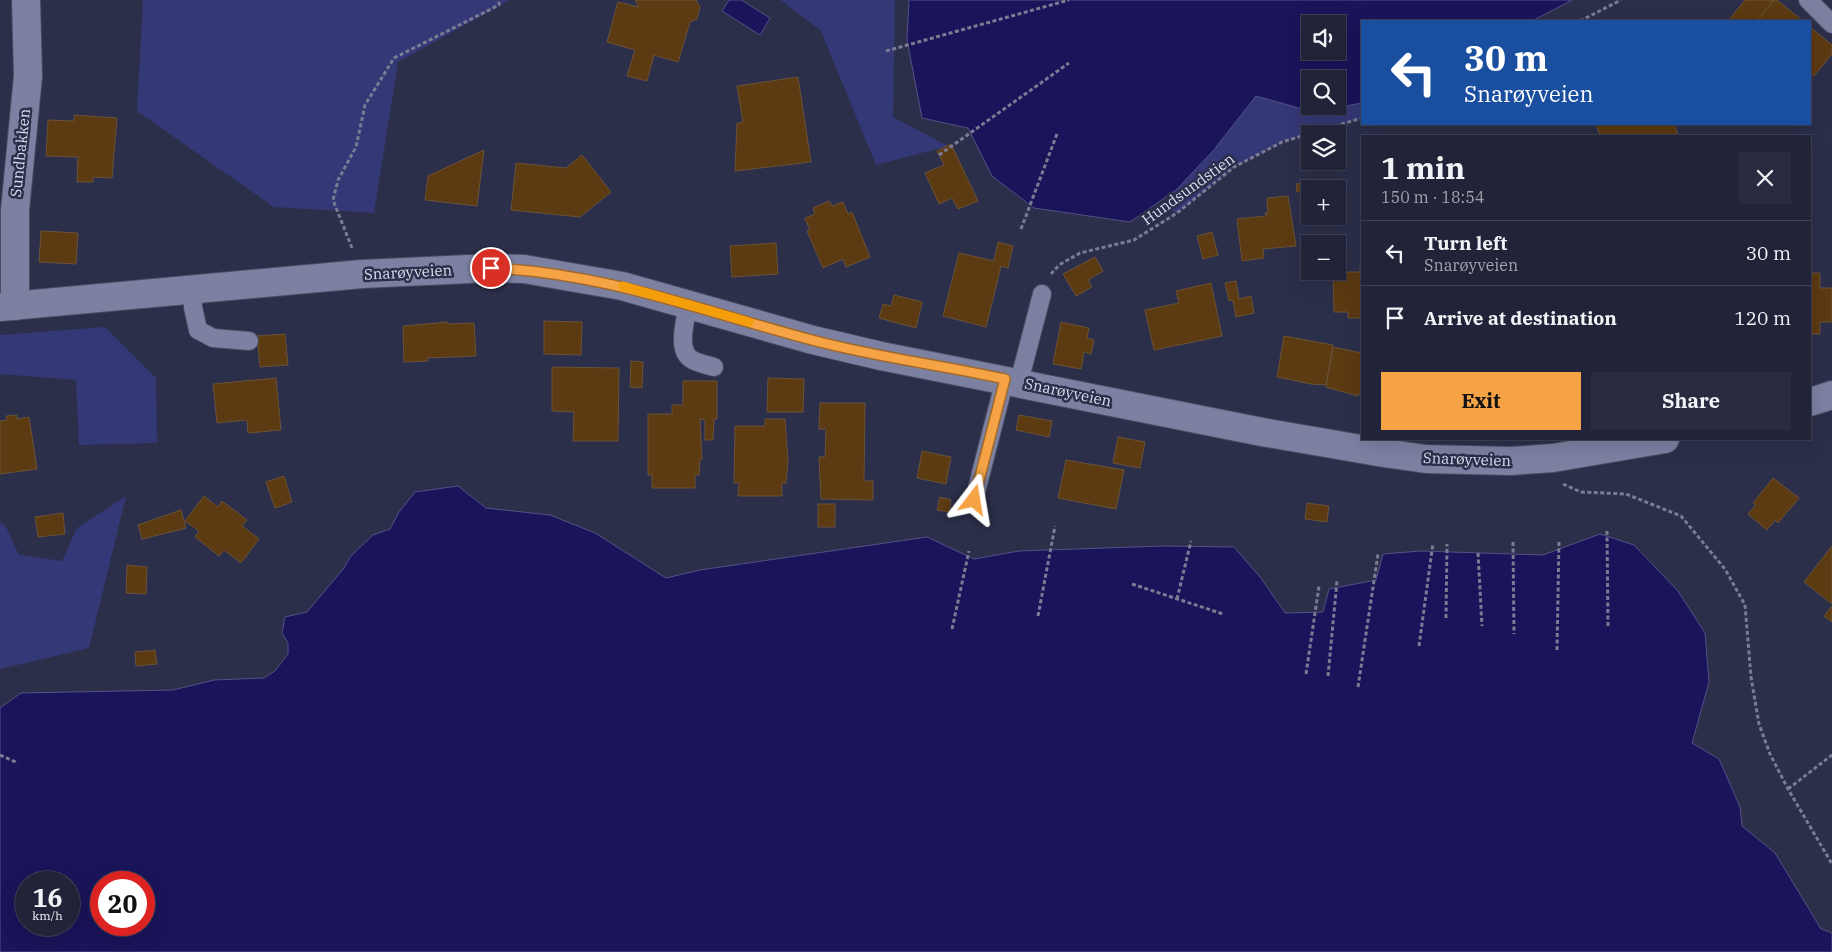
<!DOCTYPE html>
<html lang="en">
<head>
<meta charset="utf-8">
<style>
	:root { --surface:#212338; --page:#292b40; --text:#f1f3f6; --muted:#a2a4ae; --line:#3e4053; --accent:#f5a345 }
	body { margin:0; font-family:"IBM Plex Serif",serif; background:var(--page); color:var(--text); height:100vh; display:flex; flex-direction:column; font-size:19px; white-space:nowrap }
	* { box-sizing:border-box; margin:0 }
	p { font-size:16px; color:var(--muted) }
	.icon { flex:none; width:28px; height:28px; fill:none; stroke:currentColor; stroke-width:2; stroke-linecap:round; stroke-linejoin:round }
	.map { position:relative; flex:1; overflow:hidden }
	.side { position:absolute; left:1361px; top:135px; width:450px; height:305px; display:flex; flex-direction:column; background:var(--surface); border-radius:0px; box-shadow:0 5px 20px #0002,0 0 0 1px var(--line) }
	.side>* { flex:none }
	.banner { position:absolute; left:1361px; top:20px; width:450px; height:105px; border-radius:0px; box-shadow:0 5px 20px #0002,0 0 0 1px var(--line); background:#1a4fa0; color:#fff; overflow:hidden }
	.controls { position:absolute; left:1301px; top:15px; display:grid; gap:10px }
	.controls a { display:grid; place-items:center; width:45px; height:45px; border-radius:0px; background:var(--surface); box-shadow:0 5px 20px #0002,0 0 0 1px var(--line); font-size:25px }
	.speed { position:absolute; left:15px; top:871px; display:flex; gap:10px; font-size:25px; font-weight:700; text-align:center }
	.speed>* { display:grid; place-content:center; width:65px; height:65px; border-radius:50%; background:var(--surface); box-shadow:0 5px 20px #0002,0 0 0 1px var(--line); line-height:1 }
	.speed small { font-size:12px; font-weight:400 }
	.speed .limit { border:8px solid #d22; background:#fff; color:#111 }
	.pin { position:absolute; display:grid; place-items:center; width:42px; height:42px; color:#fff; margin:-21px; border:2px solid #fff; border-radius:50%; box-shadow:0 1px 5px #0007 }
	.me { position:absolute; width:55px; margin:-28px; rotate:14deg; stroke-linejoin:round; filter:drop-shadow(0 0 4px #0008) }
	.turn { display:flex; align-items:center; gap:18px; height:105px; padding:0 20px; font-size:22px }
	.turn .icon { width:65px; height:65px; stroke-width:2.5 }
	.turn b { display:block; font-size:35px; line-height:42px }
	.round { display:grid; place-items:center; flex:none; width:52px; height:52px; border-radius:0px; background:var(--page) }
	.headline { display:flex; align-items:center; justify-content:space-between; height:85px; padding:0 20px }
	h1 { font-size:30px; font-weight:700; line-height:38px }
	.action { display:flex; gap:10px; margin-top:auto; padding:10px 20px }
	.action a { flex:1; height:58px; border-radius:0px; background:var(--accent); color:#111; font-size:20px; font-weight:700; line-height:58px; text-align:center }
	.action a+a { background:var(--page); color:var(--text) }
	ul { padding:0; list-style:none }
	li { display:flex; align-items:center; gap:15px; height:65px; padding:0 20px; border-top:1px solid var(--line) }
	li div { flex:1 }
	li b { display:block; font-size:19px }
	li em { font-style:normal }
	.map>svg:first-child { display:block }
</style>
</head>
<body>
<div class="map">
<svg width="1832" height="952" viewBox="0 0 1832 952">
	<rect width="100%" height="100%" fill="#2c2f4a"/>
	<g fill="#353876">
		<path d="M143 0H510L398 62 374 213 274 207 137 111Z"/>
		<path d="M781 0H895L893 117 948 146 876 165 821 31Z"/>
		<path d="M1256 96 1313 112 1362 103V118L1282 142 1234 167 1177 213 1164 208 1176 190 1213 151Z"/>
		<path d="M105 327 156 378 157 443 79 445 76 380 0 374V335Z"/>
		<path d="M126 496 89 648 0 669V523L5 525 19 555 62 561 77 528Z"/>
	</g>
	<g fill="#1a145a" stroke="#545187" fill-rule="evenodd">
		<path d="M729 0H741L770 18 760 35 722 11Z"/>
		<path d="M909 0H1572L1532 21H1362V103L1313 112 1256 96 1213 151 1176 190 1130 222 1034 208 992 176 968 128 922 118 907 40ZM1310 24H1338V51H1310ZM1310 79H1338V106H1310Z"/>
		<path d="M458 486 486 508 550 515 595 533 666 578 700 570 927 537 974 559 1019 551 1163 546 1234 547 1260 577 1285 613 1323 612 1329 589 1376 580 1383 554 1421 551 1543 555 1600 534 1634 545 1678 591 1705 633 1709 682 1692 743 1719 759 1740 807 1742 826 1775 853 1821 929 1832 933V952H0V708L21 693 173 690 214 680 264 678 275 671 288 654V643L282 633 285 617 307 612 344 568 351 556 373 535 390 529 399 512 415 492ZM26 882H69V925H26ZM101 882H144V925H101Z"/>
	</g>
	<g fill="#5c3a12" stroke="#6a5239">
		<path d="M696 0 700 7 697 19 690 22 678 62 654 55 647 81 627 76 635 50 607 42 618 2 639 7 635 0Z"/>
		<path d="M1745 0H1774L1757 21H1728Z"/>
		<path d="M1774 0H1777L1803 21H1757Z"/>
		<path d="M1810 27 1832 45V54L1814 76 1810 73Z"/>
		<path d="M798 77 811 162 735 171 737 123 743 122 737 86Z"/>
		<path d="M74 115 117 118 112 178 93 177V182H77L78 157 46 156 48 120 74 121Z"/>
		<path d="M1596 124H1674L1678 135 1600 136Z"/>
		<path d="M951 144 978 201 958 209 952 198 939 204 925 173 944 165 937 151Z"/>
		<path d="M484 150 477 206 425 200 428 176Z"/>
		<path d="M582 155 611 192 580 217 511 210 516 163 566 168Z"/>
		<path d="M1304 183 1305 186 1329 184V189H1310V215H1307L1305 191 1297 192 1296 184Z"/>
		<path d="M1288 196 1296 246 1263 249 1264 258 1242 261 1237 219 1266 216 1265 213H1268L1267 198Z"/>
		<path d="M829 201 832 206 843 202 848 214 852 212 870 257 846 267 843 259 823 268 807 231 810 230 805 218 815 214 813 208Z"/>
		<path d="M41 231 78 233 76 264 39 262Z"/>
		<path d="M1212 232 1218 255 1203 259 1197 236Z"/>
		<path d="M998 242 1013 246 1008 268 1001 266 986 327 943 316 959 253 994 261Z"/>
		<path d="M776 243 778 274 732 277 730 246Z"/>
		<path d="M1361 243H1362V270H1360Z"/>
		<path d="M1095 257 1103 271 1088 280 1092 287 1076 296 1063 274Z"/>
		<path d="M1333 272H1362V318H1348V312H1334Z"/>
		<path d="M1810 273H1820V288H1832V322H1820V334H1810Z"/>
		<path d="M1236 281 1239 299 1251 296 1254 313 1236 317 1233 300 1229 301 1225 283Z"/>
		<path d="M1211 283 1222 336 1154 350 1145 310 1179 303 1176 291Z"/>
		<path d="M894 295 922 302 916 328 879 318 883 304 891 306Z"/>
		<path d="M544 321 582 322 581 355 544 354Z"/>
		<path d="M448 322V324L474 323 476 356 427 358 428 361 404 362 403 326Z"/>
		<path d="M1061 322 1089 328 1087 338 1094 340 1091 354 1084 352 1081 369 1053 364Z"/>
		<path d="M285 334 288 365 260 367 257 336Z"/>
		<path d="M1284 336 1333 345 1326 385 1311 384 1277 377Z"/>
		<path d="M1333 347 1362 353V394L1359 393 1358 396 1326 387Z"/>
		<path d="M631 361 643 362 642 388 630 387Z"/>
		<path d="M552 367 619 368 618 441H573L574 412 552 411Z"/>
		<path d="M276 378 281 430 248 433 247 420 217 423 213 384Z"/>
		<path d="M768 378 804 379 803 412H767Z"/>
		<path d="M683 381H717V419H714L713 440H705V420L700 419 702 459H700L699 475H695V488H652V475H648V414H672V405H683Z"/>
		<path d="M820 403H865L864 481H873V500L821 499 819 457H825L826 429H819Z"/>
		<path d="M17 415V419L29 417 37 469 0 474V421L7 420 6 416Z"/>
		<path d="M1019 415 1052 421 1049 437 1016 430Z"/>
		<path d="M765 419H785L788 461 786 483H782V496H738L739 483H734L735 426H765Z"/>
		<path d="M1118 437 1145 442 1140 468 1113 463Z"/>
		<path d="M922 451 951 457 946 484 917 478Z"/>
		<path d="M1066 460 1124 470 1116 509 1058 498Z"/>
		<path d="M284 476 292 502 275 508 266 482Z"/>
		<path d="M1773 478 1799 498 1778 523 1775 520 1767 530 1748 514 1756 505 1753 503Z"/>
		<path d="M204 496 218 507 222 501 247 520 242 526 259 539 241 563 224 550 219 556 195 537 199 531 185 521Z"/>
		<path d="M940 497 951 500 949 512 937 510Z"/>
		<path d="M1307 503 1329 506 1327 522 1305 519Z"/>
		<rect x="818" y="504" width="17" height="23"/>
		<path d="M181 510 186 528 142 539 138 525Z"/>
		<path d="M63 513 65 534 38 537 35 517Z"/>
		<path d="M1832 546V604L1804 582Z"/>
		<path d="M127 565 147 567 146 594 126 593Z"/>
		<path d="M1832 606V622L1824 616Z"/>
		<path d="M155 650 157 664 136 666 135 652Z"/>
	</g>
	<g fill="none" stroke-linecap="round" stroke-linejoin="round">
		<g stroke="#484b62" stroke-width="20">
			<g id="service">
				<path d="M1808 0 1832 24"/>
				<path d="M193 289V307L198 330 213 338 249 341"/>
				<path d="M688 305C686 319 676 349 691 359 697 363 707 365 714 367"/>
				<path d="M1019 382 1042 294"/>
				<path d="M974 500 1005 379"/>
			</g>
		</g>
		<g stroke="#484b62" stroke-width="30">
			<path id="minor" d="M15 306V210L28 76 26 0"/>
		</g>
		<g stroke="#484b62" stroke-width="30">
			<g id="tertiary">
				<path d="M0 307 362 274 491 268 524 269 622 286 813 340 881 356 1262 432 1384 453 1426 459 1511 461 1553 458 1665 439"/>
				<path d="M1810 402 1832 395"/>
			</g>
		</g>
		<g stroke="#797c93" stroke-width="3" stroke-dasharray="4 2.5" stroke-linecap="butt">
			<path d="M1580 21 1621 0"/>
			<path d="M886 51 1069 0"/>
			<path d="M939 155 1069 63"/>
			<path d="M1021 229 1057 134"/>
			<path d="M352 248 333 200 338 180 356 147 365 105 394 58 499 5V0"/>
			<path d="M1051 274 1059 265 1080 253 1134 240 1177 213 1234 167 1282 142 1362 118"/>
			<path d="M1563 484 1581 492 1626 494 1681 516 1725 569 1745 605 1751 677 1759 724 1770 754 1788 789 1832 864"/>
			<path d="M1607 531 1608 626"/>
			<path d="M1513 542 1514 634"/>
			<path d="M1478 553 1482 626"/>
			<path d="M1132 584 1223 614"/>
			<path d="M1177 599 1191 541"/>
			<path d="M1038 616 1055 526"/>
			<path d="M1446 618 1447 544"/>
			<path d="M952 629 969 551"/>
			<path d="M1419 646 1433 543"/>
			<path d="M1557 650 1559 540"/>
			<path d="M1306 674 1319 586"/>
			<path d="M1328 676 1337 581"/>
			<path d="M1358 687 1378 554"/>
			<path d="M0 755 18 763"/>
			<path d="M1788 789 1832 755"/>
		</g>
		<use href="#service" stroke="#7c81a2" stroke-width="18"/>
		<use href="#minor" stroke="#7c81a2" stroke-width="28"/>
		<use href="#tertiary" stroke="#7c81a2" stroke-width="28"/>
	</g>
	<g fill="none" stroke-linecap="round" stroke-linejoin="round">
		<g stroke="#9f6a2d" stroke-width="12">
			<path id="route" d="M491 268C602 272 705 312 812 340 875 357 941 365 1005 379L974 500"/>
		</g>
		<use href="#route" stroke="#f5a345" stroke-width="9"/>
		<path stroke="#f59e0b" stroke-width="9" d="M623 286 749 322"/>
	</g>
	<g text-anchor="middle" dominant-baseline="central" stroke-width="5" stroke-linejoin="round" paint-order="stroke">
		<g font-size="15" fill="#dbdef0" stroke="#2c2f4a">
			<text transform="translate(20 153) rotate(-84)">Sundbakken</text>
			<text transform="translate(1188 189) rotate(-36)">Hundsundstien</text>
			<text transform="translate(408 272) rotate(-3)">Snarøyveien</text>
			<text transform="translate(1068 392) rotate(12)">Snarøyveien</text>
			<text transform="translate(1467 459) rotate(2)">Snarøyveien</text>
		</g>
	</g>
</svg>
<div class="controls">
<a><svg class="icon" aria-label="sound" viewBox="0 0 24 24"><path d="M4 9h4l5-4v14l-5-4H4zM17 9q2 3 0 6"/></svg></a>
<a><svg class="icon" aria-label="search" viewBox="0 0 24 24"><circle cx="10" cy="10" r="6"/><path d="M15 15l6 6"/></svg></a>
<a><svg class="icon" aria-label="layers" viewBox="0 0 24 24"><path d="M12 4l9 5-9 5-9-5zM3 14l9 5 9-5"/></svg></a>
<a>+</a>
<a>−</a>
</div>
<div class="speed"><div>16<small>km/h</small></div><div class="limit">20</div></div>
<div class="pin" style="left:491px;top:268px;background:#d93025"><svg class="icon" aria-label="arrive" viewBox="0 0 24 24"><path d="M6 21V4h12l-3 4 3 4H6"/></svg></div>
<svg class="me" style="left:974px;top:500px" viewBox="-20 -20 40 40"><path d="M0-17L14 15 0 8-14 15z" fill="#f5a345" stroke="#fff" stroke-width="4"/></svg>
<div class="banner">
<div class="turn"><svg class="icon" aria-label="left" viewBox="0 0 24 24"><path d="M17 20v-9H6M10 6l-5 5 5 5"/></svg><div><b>30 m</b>Snarøyveien</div></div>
</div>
<section class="side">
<div class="headline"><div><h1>1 min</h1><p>150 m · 18:54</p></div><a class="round"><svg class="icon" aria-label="close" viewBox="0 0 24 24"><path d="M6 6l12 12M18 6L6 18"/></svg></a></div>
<ul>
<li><svg class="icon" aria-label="left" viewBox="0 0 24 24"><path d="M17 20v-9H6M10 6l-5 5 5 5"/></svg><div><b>Turn left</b><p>Snarøyveien</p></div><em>30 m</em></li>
<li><svg class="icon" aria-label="arrive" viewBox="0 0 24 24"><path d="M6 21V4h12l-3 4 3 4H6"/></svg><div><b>Arrive at destination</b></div><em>120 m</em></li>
</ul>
<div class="action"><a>Exit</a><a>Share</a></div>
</section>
</div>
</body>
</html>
